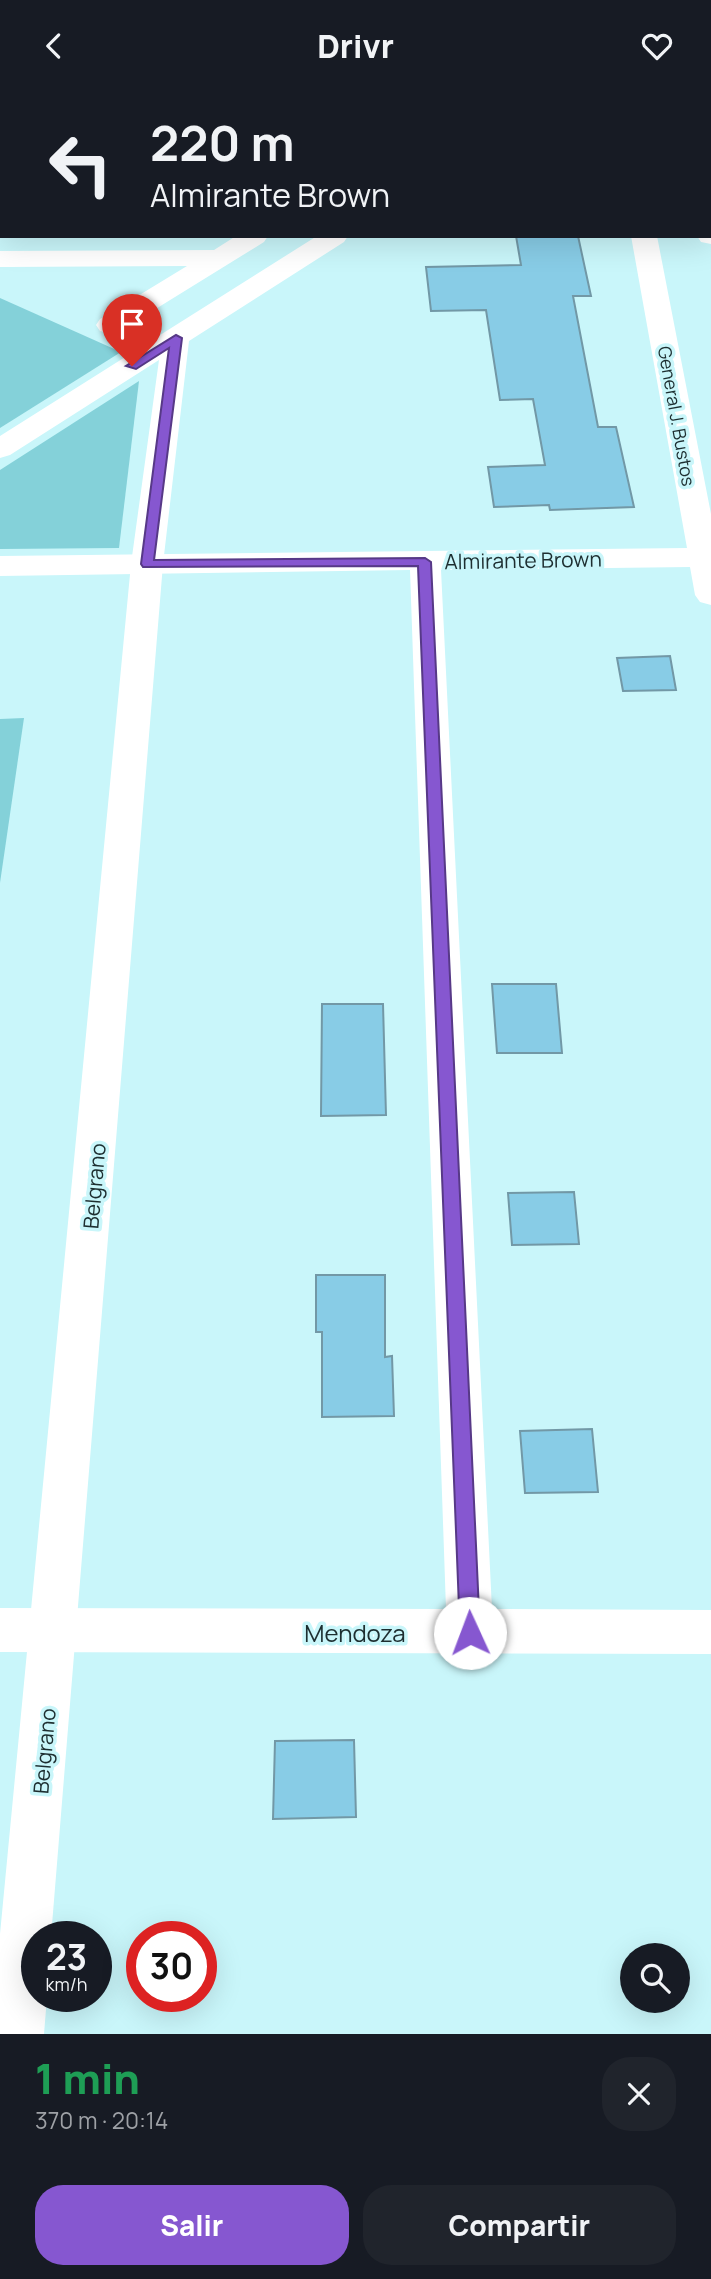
<!DOCTYPE html>
<html lang="es">
<head>
<meta charset="utf-8">
<style>
	:root { --surface:#171b24; --page:#20242c; --text:#f1f3f6; --muted:#9ea1a6; --accent:#8657d0 }
	body { margin:0; font-family:Manrope,sans-serif; background:var(--page); color:var(--text); height:100vh; display:flex; flex-direction:column; font-size:26px; white-space:nowrap }
	* { box-sizing:border-box; margin:0 }
	p { font-size:23px; color:var(--muted) }
	.icon { flex:none; width:38px; height:38px; fill:none; stroke:currentColor; stroke-width:2; stroke-linecap:round; stroke-linejoin:round }
	.map { position:relative; height:1943px; overflow:hidden }
	.sheet { display:flex; flex-direction:column; background:var(--surface); flex:1 }
	.sheet>* { flex:none }
	.top-card { position:absolute; left:0px; top:0px; width:712px; height:147px; box-shadow:0 7px 28px #0002; background:#171b24; color:var(--text); overflow:hidden }
	.fabs { position:absolute; left:620px; top:1852px; display:grid; gap:14px }
	.fabs a { display:grid; place-items:center; width:70px; height:70px; border-radius:50%; background:var(--surface); box-shadow:0 7px 28px #0002; font-size:35px }
	.speed { position:absolute; left:21px; top:1830px; display:flex; gap:14px; font-size:35px; font-weight:700; text-align:center }
	.speed>* { display:grid; place-content:center; width:91px; height:91px; border-radius:50%; background:var(--surface); box-shadow:0 7px 28px #0002; line-height:1 }
	.speed small { font-size:18px; font-weight:400 }
	.speed .limit { border:10px solid #d22; background:#fff; color:#111 }
	.pin { position:absolute; display:grid; place-items:center; width:60px; height:60px; color:#fff; margin:-72px -30px; border-radius:50% 50% 50% 0; rotate:-45deg; box-shadow:0 0 7px #0007 }
	.pin .icon { rotate:45deg }
	.me { position:absolute; width:77px; margin:-38px; rotate:358deg; stroke-linejoin:round; filter:drop-shadow(0 0 5px #0008) }
	.turn { display:flex; align-items:center; gap:24px; height:147px; padding:0 35px; font-size:32px }
	.turn .icon { width:91px; height:91px; stroke-width:2.5 }
	.turn b { display:block; font-size:49px; line-height:60px }
	.round { display:grid; place-items:center; flex:none; width:74px; height:74px; border-radius:28px; background:var(--page) }
	.head { display:flex; align-items:center; justify-content:space-between; height:119px; padding:0 35px }
	h1 { font-size:42px; font-weight:800; line-height:52px; color:#1e9e55 }
	.action { display:flex; gap:14px; margin-top:auto; padding:14px 35px }
	.action a { flex:1; height:80px; border-radius:28px; background:var(--accent); color:#fff; font-size:28px; font-weight:800; line-height:80px; text-align:center }
	.action a+a { background:var(--page); color:var(--text) }
	header { display:flex; justify-content:space-between; align-items:center; height:91px; padding:0 35px; background:var(--surface); font-size:32px; font-weight:800 }
	.map>svg:first-child { display:block }
</style>
</head>
<body>
<header><svg class="icon" aria-label="back" viewBox="0 0 24 24"><path d="M15 5l-7 7 7 7"/></svg>Drivr<svg class="icon" aria-label="heart" viewBox="0 0 24 24"><path d="M12 20l-8-8c-3-5 5-10 8-4 3-6 11-1 8 4z"/></svg></header>
<div class="map">
<svg width="711" height="1943" viewBox="0 0 711 1943">
	<rect width="100%" height="100%" fill="#c9f6fa"/>
	<g fill="#84d1d9">
		<path d="M0 207 121 261 0 337Z"/>
		<path d="M139 290 119 457 0 458V379Z"/>
		<path d="M24 627 0 792V628Z"/>
	</g>
	<g fill="#88cce6" stroke="#7298a6" stroke-width="2">
		<path d="M516 145H578L591 205H573L598 336H616L634 416 550 419 549 414 494 416 488 376 545 374 533 308 500 309 486 219 431 220 426 176 521 174Z"/>
		<path d="M670 565 676 599 623 600 617 567Z"/>
		<path d="M492 893H556L562 962H497Z"/>
		<path d="M322 913H383L386 1024 321 1025Z"/>
		<path d="M574 1101 579 1153 512 1154 508 1102Z"/>
		<path d="M316 1184H385V1266L392 1265 394 1325 322 1326V1241H316Z"/>
		<path d="M592 1338 598 1401 525 1402 520 1340Z"/>
		<path d="M354 1649 356 1726 273 1728 275 1650Z"/>
	</g>
	<g fill="none" stroke-linecap="round" stroke-linejoin="round">
		<g fill="#fff" fill-rule="evenodd">
			<path d="M431 0H455L456 2H432Z"/>
			<rect x="605" y="0" width="24" height="2"/>
			<rect x="0" y="40" width="2" height="14"/>
			<path d="M711 137V153L701 151 697 145H710Z"/>
			<path d="M236 145H268L264 151 120 240 110 242 100 240 96 234 100 228 187 175 0 176V160L214 159Z"/>
			<path d="M631 145H657L711 423V514L700 511 695 504 690 476 441 479 492 1518 711 1519V1563L0 1561V1517L446 1518 410 479 0 485V465L687 457Z"/>
		</g>
		<g fill="#fff" fill-rule="evenodd">
			<path d="M528 0H553L527 2Z"/>
			<path d="M558 0H585L557 2Z"/>
			<path d="M317 145H348L344 151 189 250 163 473 51 1846H37V1906H47L44 1943H0V1843L131 473 159 269 10 364 0 367V345Z"/>
		</g>
	</g>
	<path fill="#8657d0" stroke="#573987" stroke-width="2" d="M176 244 182 247 154 469 425 467 431 471 480 1542 477 1548 470 1551 463 1548 460 1542 418 475 143 476 141 473 169 257 136 278 126 275Z"/>
	<g text-anchor="middle" dominant-baseline="central" stroke-width="7" stroke-linejoin="round" paint-order="stroke">
		<g font-size="18" fill="#1d2e30" stroke="#c9f6fa">
			<text transform="translate(677 325) rotate(80)">General J. Bustos</text>
		</g>
		<g font-size="21" fill="#1d2e30" stroke="#c9f6fa">
			<text transform="translate(523 469) rotate(-1)">Almirante Brown</text>
			<text transform="translate(94 1095) rotate(-85)">Belgrano</text>
			<text transform="translate(44 1660) rotate(-85)">Belgrano</text>
		</g>
		<g font-size="24" fill="#1d2e30" stroke="#c9f6fa">
			<text x="355" y="1541">Mendoza</text>
		</g>
	</g>
</svg>
<div class="fabs">
<a><svg class="icon" aria-label="search" viewBox="0 0 24 24"><circle cx="10" cy="10" r="6"/><path d="M15 15l6 6"/></svg></a>
</div>
<div class="speed"><div>23<small>km/h</small></div><div class="limit">30</div></div>
<div class="pin" style="left:132px;top:275px;background:#d93025"><svg class="icon" aria-label="arrive" viewBox="0 0 24 24"><path d="M6 21V4h12l-3 4 3 4H6"/></svg></div>
<svg class="me" style="left:470px;top:1542px" viewBox="-20 -20 40 40"><circle r="19" fill="#fff"/><path d="M0-13L10 11 0 6-10 11z" fill="#8657d0"/></svg>
<div class="top-card">
<div class="turn"><svg class="icon" aria-label="left" viewBox="0 0 24 24"><path d="M17 20v-9H6M10 6l-5 5 5 5"/></svg><div><b>220 m</b>Almirante Brown</div></div>
</div>
</div>
<section class="sheet">
<div class="head"><div><h1>1 min</h1><p>370 m · 20:14</p></div><a class="round"><svg class="icon" aria-label="close" viewBox="0 0 24 24"><path d="M6 6l12 12M18 6L6 18"/></svg></a></div>
<div class="action"><a>Salir</a><a>Compartir</a></div>
</section>
</body>
</html>
